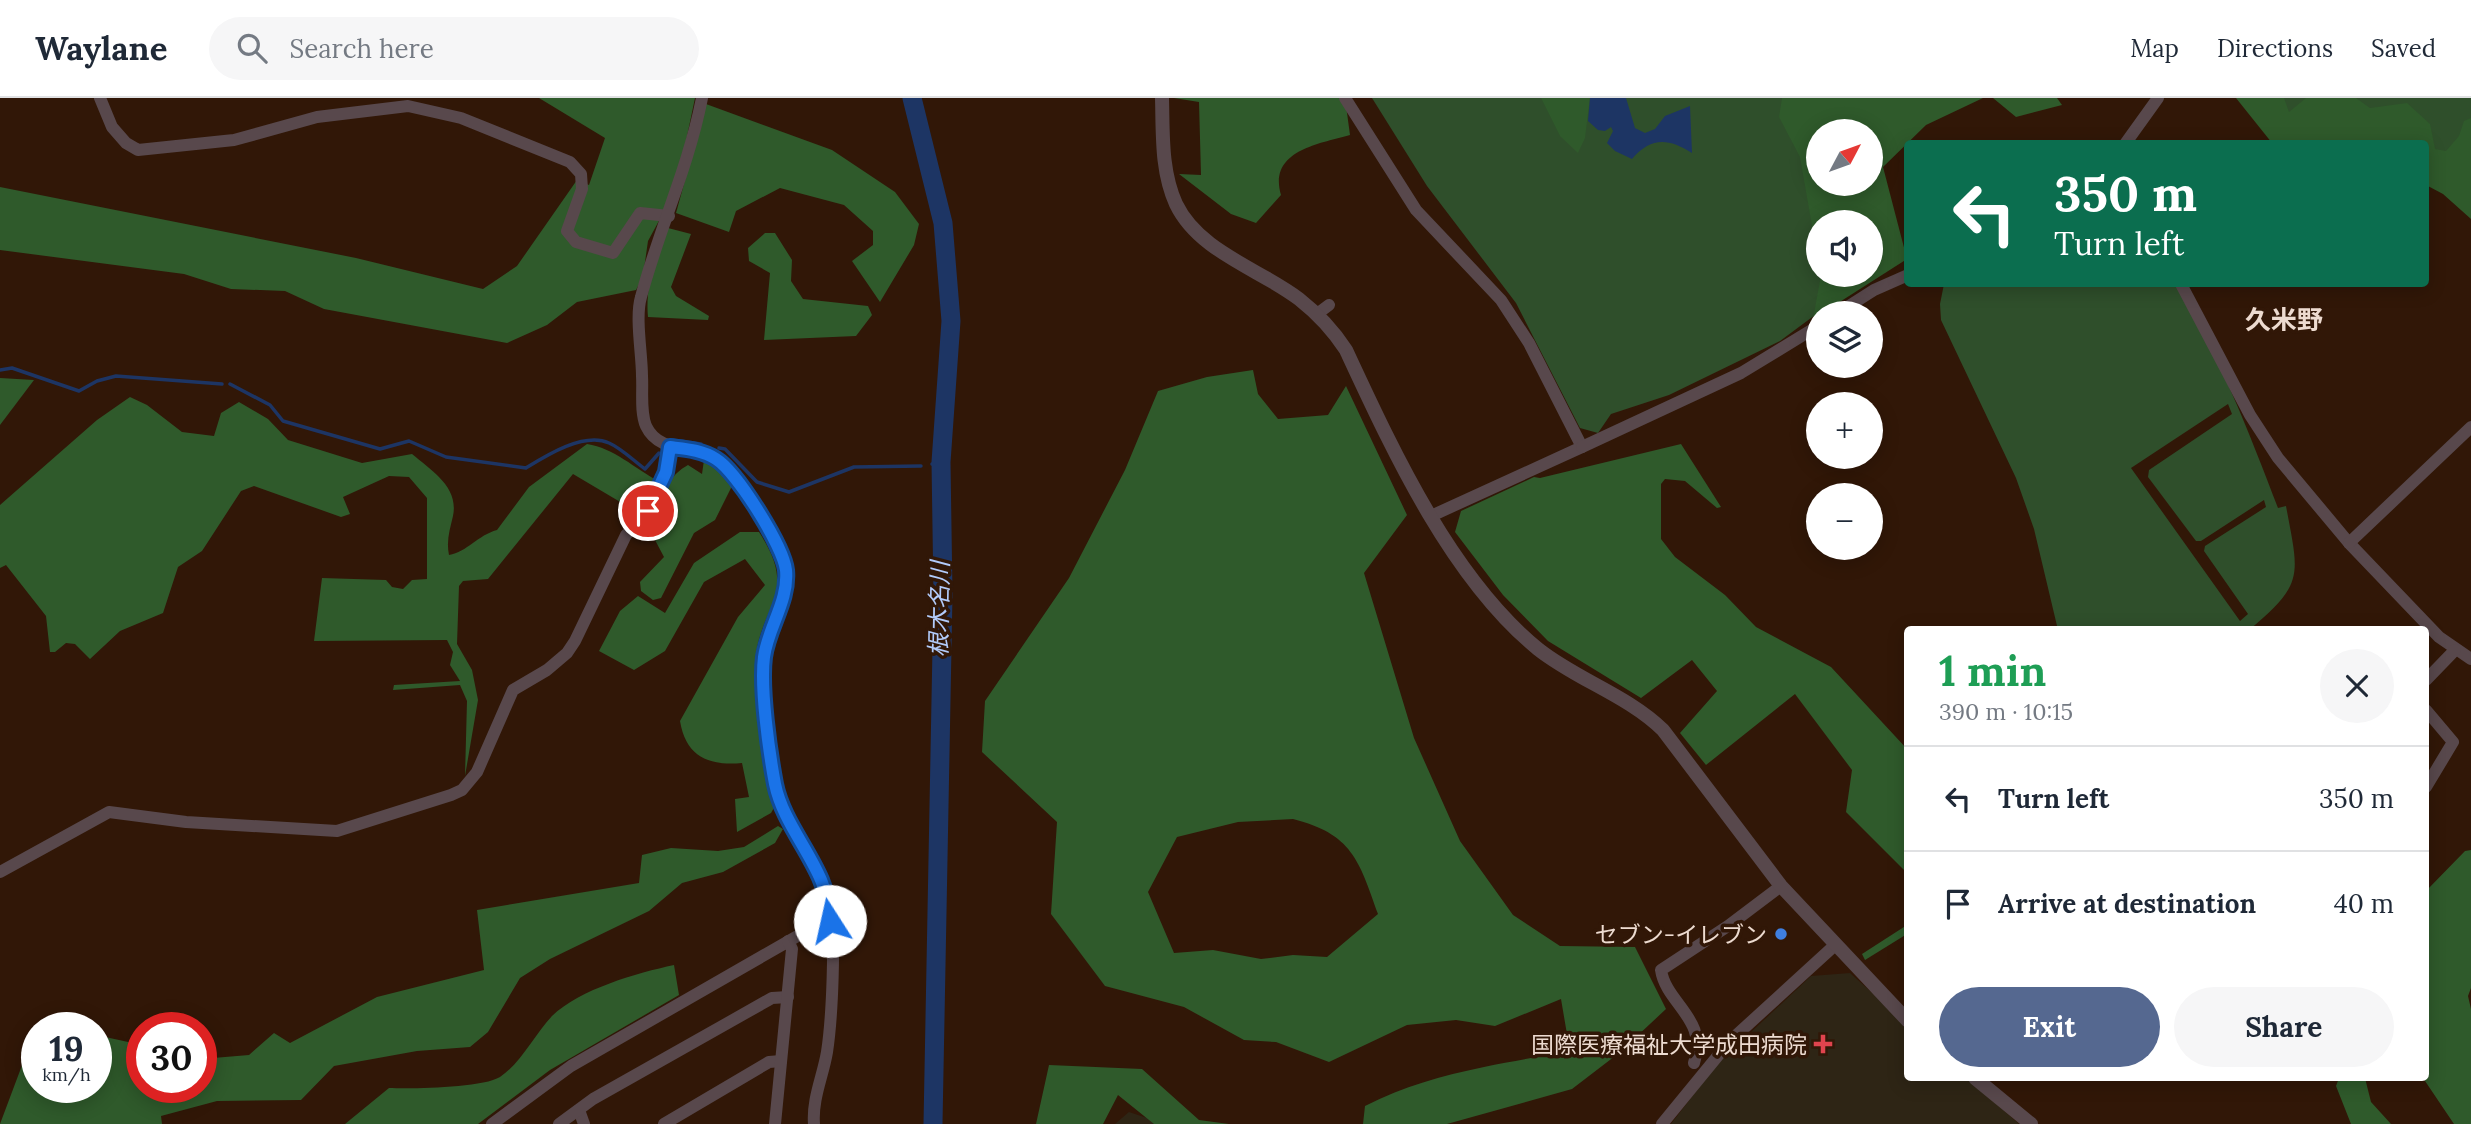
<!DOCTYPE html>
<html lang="en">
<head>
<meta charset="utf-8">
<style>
	:root { --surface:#fff; --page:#f6f6f7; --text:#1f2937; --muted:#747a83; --line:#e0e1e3; --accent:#556890 }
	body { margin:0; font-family:Lora,"Noto Sans JP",serif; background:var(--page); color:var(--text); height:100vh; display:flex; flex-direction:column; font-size:26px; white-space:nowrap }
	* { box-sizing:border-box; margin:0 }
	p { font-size:23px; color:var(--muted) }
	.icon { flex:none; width:38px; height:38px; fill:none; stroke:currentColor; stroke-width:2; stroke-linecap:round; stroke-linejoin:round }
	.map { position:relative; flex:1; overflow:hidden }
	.panel { position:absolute; left:1904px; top:528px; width:525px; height:455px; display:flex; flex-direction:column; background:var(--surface); border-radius:7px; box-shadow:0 4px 18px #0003 }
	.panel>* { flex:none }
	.top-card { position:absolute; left:1904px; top:42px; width:525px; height:147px; border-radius:7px; box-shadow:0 4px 18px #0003; background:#0b6e4f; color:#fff; overflow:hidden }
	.needle { width:46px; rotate:49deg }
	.controls { position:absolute; left:1806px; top:21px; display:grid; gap:14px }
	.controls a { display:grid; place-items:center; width:77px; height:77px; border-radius:50%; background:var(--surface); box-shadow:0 4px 18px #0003; font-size:35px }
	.speed { position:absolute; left:21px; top:914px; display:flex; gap:14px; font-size:35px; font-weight:700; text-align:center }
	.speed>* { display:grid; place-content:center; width:91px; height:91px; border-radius:50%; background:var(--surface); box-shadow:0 4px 18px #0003; line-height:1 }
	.speed small { font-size:18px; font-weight:400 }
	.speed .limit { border:10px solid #d22; background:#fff; color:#111 }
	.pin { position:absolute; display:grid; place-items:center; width:60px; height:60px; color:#fff; margin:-30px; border:4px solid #fff; border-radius:50%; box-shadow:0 2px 7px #0007 }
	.me { position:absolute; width:77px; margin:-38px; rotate:350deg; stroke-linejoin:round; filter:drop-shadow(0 0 5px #0008) }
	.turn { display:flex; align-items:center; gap:24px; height:147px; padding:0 35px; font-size:32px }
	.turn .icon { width:91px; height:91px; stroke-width:2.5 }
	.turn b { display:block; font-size:49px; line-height:60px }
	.round { display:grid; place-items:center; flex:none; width:74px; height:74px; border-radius:37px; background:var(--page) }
	.summary { display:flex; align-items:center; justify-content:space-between; height:119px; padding:0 35px }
	h1 { font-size:42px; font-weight:700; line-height:52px; color:#1e9e55 }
	.primary-button { display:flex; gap:14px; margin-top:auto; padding:14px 35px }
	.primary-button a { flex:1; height:80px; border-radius:42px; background:var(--accent); color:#fff; font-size:28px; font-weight:700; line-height:80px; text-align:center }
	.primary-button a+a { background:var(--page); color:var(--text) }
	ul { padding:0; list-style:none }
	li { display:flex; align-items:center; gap:21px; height:105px; padding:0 35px; border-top:2px solid var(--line) }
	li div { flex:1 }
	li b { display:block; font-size:26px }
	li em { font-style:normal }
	header { display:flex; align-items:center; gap:42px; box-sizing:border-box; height:98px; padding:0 35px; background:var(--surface); border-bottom:2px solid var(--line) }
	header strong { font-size:33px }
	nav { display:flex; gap:38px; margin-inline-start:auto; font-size:24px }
	.search { width:490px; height:63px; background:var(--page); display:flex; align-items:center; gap:18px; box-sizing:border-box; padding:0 24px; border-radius:38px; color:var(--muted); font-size:26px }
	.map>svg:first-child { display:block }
</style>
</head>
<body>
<header>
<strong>Waylane</strong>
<div class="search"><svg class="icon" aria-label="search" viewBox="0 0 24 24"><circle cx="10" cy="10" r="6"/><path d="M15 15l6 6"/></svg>Search here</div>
<nav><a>Map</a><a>Directions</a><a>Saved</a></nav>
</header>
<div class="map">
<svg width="2471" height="1026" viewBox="0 0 2471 1026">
	<rect width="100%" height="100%" fill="#311707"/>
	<g fill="#2e2515">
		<path d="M1850 875 1907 926 1908 980H1967L2019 1026H1671L1717 966 1811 878Z"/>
		<path d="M1129 1014 1150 1021 1154 1026H1115Z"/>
	</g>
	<g fill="#2f4f2b" fill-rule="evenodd">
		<path d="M1372 0H1806L1818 86V177H1869L1780 243 1669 297 1611 316 1598 335 1580 330 1516 205 1427 88Z"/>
		<path d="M2242 0H2471V99L2426 46 2371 45Z"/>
		<path d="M1944 186H2175C2219 256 2248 332 2278 410L2286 408C2299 478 2305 485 2249 532H2058L2034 431 2016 380 1941 222 1940 206ZM2228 306 2232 316 2149 372 2148 379 2196 443H2201L2264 402 2266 409 2205 448 2204 453 2248 516 2240 523 2131 370Z"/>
	</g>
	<g fill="#2f5a2b" fill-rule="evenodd">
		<path d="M539 0H695L681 67 667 108 648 143 643 178 636 192 577 204 547 227 507 245 324 211 285 193 231 191 184 176 0 152V89L356 160 483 191 517 168 577 82 589 87 605 40Z"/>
		<path d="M1174 0H1345L1350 37C1318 46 1268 53 1281 97L1256 125 1231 116 1179 76 1201 77 1199 4Z"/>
		<path d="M1541 0H1590L1585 40 1578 55 1560 38Z"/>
		<path d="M1782 0H1983L1926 27 1883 69 1907 161 1813 221 1821 177H1871V124H1818V162L1800 59 1779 19ZM1818 33H1871V86H1818Z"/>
		<path d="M1993 0H2057L2062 7 2016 19Z"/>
		<path d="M2236 0H2284L2289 14 2306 0H2356L2370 10 2407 5 2430 26 2435 51 2446 53 2459 38 2464 23 2471 20V121L2443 96 2426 87V46L2272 45Z"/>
		<path d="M706 6 832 52 895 94 919 126 914 147 880 204 852 163 873 147V133L844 107 780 90 736 113 729 134 676 115Z"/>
		<path d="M668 130 691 136 671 189 676 198 709 218 708 222 648 219C645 191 655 155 668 130Z"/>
		<path d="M765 135H775L792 162 791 183 803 201 868 208 872 217 856 238 764 242 770 175 749 163 748 150Z"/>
		<path d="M1253 272 1258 296 1278 321 1328 317 1346 288 1407 417 1364 475 1414 640 1460 743 1513 817 1560 848 1635 849 1666 911 1619 955 1572 991 1447 1026H1363L1365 1008C1404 988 1441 978 1484 969 1513 962 1542 961 1569 948L1561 901 1495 928 1456 922 1407 927 1329 964 1276 944 1244 942 1184 909 1105 888 1051 816 1057 724 982 654 985 603 1069 480 1125 372 1158 293 1207 279ZM1293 721C1352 736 1359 762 1378 816L1327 859 1293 857 1261 861 1213 852 1174 855 1148 794 1177 739 1238 724Z"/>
		<path d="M0 280 34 282 0 327Z"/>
		<path d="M130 299 147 307 182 334 214 338 221 315 239 304 268 321 288 342 362 365 412 356C432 373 459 389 453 418 450 431 446 443 449 457 467 454 478 437 497 432L529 389 587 346C614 350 634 370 658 383L643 410 627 408 573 376 488 481 463 483 459 488 457 546 472 572 478 602 465 678 467 603 460 587 393 592 394 587 460 583 450 567 453 554 447 542 314 543 322 480 386 482 392 489 403 491 412 482 427 481V400L409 379 389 378 343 399 350 416 341 419 254 388 241 393 202 453 178 469 163 515 120 533 90 561 75 546 66 545 55 554H50L46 518 6 467 0 470V407L97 322Z"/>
		<path d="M1681 346 1721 409 1717 410 1685 383 1665 381 1661 386V441L1675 459 1725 497 1756 529 1831 569 1907 651V775L1846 714 1852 672 1795 596 1706 667 1680 635 1717 593 1692 562 1641 600 1548 543 1503 497 1455 434 1461 413 1534 379 1540 380Z"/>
		<path d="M704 362 725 374 732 388 715 422 694 435 661 500 653 502 641 493 640 484 664 459 655 442 636 432C654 411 664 380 688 367L702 376Z"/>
		<path d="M740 434H759C802 499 756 508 755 570 755 611 768 666 775 708L771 715 737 734 735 701 749 699 742 665C709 668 686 659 680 623L738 519 765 487 745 461 704 484 665 553 634 572 599 553 620 513 638 498 665 515 694 465Z"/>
		<path d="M778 728 783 731 775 745 723 774 682 785 649 813 550 861 520 880 488 934 470 949 417 953 334 968 301 1002 217 1003 161 1018 162 1026H0L24 962 37 964V989H96V937L142 947V989H201V961L249 957 274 935 290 945 377 899 484 872 477 812 639 785 642 757 671 750 718 753 744 749Z"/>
		<path d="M2471 752V890L2468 898 2471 911V1026H2454L2423 980 2426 793 2465 753Z"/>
		<path d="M1907 827V836L1865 862 1862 856Z"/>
		<path d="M674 867 679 897 550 972 478 1026H345L389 990C411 991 482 990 500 979 521 965 535 936 552 918 580 891 637 875 674 867Z"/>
		<path d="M1049 967 1142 971 1199 1022 1229 1026H1154L1118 997 1103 1026H1036Z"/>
		<path d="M2339 980H2365L2371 1004 2391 1026H2351L2336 988Z"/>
	</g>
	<path fill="#1d3564" d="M1590 0H1626L1635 30 1645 35 1655 31 1665 18 1690 8 1692 55C1668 40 1651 39 1632 61L1615 53 1607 45 1613 33 1611 29 1605 33 1598 32 1588 23Z"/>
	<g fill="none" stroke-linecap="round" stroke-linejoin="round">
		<g stroke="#1d3564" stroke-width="3.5">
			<path d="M0 272 12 270 79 293 97 283 116 278 222 286"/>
			<path d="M230 286 270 307 283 323 380 351 409 343 446 359 526 370C547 357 584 334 609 345 621 350 634 363 645 371L659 355"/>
			<path d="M673 342 701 346"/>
			<path d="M719 350 725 351 757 384 789 394 854 369 921 368"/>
			<path d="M932 366 941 364"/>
		</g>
		<path stroke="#1d3564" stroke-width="19" d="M912 0 943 125 951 223 941 364 943 496 933 1026"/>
		<g stroke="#58484c" stroke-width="12">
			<path d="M100 0 112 29 126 45 138 52 234 42 317 19 408 8 461 20 570 64 581 76 582 91 567 133 576 144 613 155 640 115 669 118"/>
			<path d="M702 0C688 71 659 131 641 199 635 219 642 256 642 278 643 293 640 314 646 328 659 356 693 347 715 360 736 372 784 449 786 474 789 510 762 536 764 577 766 615 767 672 781 706 795 741 823 770 830 807 836 839 832 921 827 954 823 978 812 1001 814 1026"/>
			<path d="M1345 0 1416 112 1501 202 1529 245 1582 349 1431 418"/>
			<path d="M2125 46 2158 0"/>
			<path d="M2181 186 2250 317 2278 360 2349 445 2439 539 2471 561"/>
			<path d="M1838 215 1874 192 1908 177"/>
			<path d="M1317 216 1329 207"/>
			<path d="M1582 349 1741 275 1818 228"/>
			<path d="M2349 445 2471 329"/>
			<path d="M2426 582 2455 552"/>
			<path d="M2426 612 2453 644 2426 689"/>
			<path d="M0 774 109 714 186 724 337 733 451 697 462 692 477 674 513 592 547 572 567 555 575 543 626 437 648 413 658 392 666 374 670 349"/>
			<path d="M1694 965C1709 921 1666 906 1661 872L1728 828 1781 788"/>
			<path d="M579 1012 584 1026"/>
			<path d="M492 1026 571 968 822 824 830 823"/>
			<path d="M559 1026 593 1001 772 900 788 899"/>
			<path d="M664 1026 769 964 781 963"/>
			<path d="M775 1026 792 851 788 843"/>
			<path d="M1662 1026 1730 943 1834 848"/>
		</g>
		<g stroke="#58484c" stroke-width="14">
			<path d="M1162 0C1163 36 1161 73 1176 106 1199 154 1260 171 1299 201 1318 216 1333 232 1346 252 1393 353 1451 480 1538 551 1577 582 1627 597 1663 632L1781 788 1908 923"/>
			<path d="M1975 980 2031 1026"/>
		</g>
	</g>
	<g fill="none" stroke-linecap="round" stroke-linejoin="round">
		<g stroke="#114b97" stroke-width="18">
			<path id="route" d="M648 413 666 374 670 349C686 351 702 352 716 361 737 374 783 448 786 472 789 503 768 529 764 559 760 590 769 654 775 686 785 735 830 771 830 823"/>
		</g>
		<use href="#route" stroke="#1a73e8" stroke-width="12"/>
	</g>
	<circle fill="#3f7fe0" stroke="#311707" stroke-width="2.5" cx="1781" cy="836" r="7"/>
	<path fill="#e0444e" stroke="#311707" stroke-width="2.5" d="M1819.5 935.5h7v7h7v7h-7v7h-7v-7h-7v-7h7z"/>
	<g text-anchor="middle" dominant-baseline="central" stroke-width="7" stroke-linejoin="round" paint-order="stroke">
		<g font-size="23" fill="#eddbd0" stroke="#311707" text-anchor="end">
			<text x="1767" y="836">セブン-イレブン</text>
			<text x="1807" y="946">国際医療福祉大学成田病院</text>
		</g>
		<g font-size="24" font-style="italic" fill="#b2cbfa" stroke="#311707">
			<text transform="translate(939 511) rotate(-89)">根木名川</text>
		</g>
		<g font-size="26" font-weight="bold" fill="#eddbd0" stroke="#311707">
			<text x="2284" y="221">久米野</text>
		</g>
	</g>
</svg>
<div class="controls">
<a><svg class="needle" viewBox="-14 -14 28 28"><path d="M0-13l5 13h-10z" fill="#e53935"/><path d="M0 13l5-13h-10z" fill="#747a83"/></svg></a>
<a><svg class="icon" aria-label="sound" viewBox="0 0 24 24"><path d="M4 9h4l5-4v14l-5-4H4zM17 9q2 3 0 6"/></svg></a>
<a><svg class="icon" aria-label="layers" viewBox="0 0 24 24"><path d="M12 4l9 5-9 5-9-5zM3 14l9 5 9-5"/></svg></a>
<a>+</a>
<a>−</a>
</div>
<div class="speed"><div>19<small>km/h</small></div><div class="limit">30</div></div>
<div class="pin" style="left:648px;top:413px;background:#d93025"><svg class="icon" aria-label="arrive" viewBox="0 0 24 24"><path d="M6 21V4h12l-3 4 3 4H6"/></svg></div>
<svg class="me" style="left:830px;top:823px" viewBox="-20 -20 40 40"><circle r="19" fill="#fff"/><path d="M0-13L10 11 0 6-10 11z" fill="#1a73e8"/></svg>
<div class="top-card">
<div class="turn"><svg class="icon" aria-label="left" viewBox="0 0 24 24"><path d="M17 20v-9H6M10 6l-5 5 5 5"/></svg><div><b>350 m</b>Turn left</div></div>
</div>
<section class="panel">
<div class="summary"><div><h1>1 min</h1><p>390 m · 10:15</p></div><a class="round"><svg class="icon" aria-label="close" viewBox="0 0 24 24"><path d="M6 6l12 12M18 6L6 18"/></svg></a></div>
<ul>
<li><svg class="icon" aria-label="left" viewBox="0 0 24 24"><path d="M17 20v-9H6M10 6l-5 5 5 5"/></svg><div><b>Turn left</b></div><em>350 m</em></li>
<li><svg class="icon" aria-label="arrive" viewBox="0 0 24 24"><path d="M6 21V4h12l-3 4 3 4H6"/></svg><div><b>Arrive at destination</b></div><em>40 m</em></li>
</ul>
<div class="primary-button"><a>Exit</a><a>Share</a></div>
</section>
</div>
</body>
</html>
